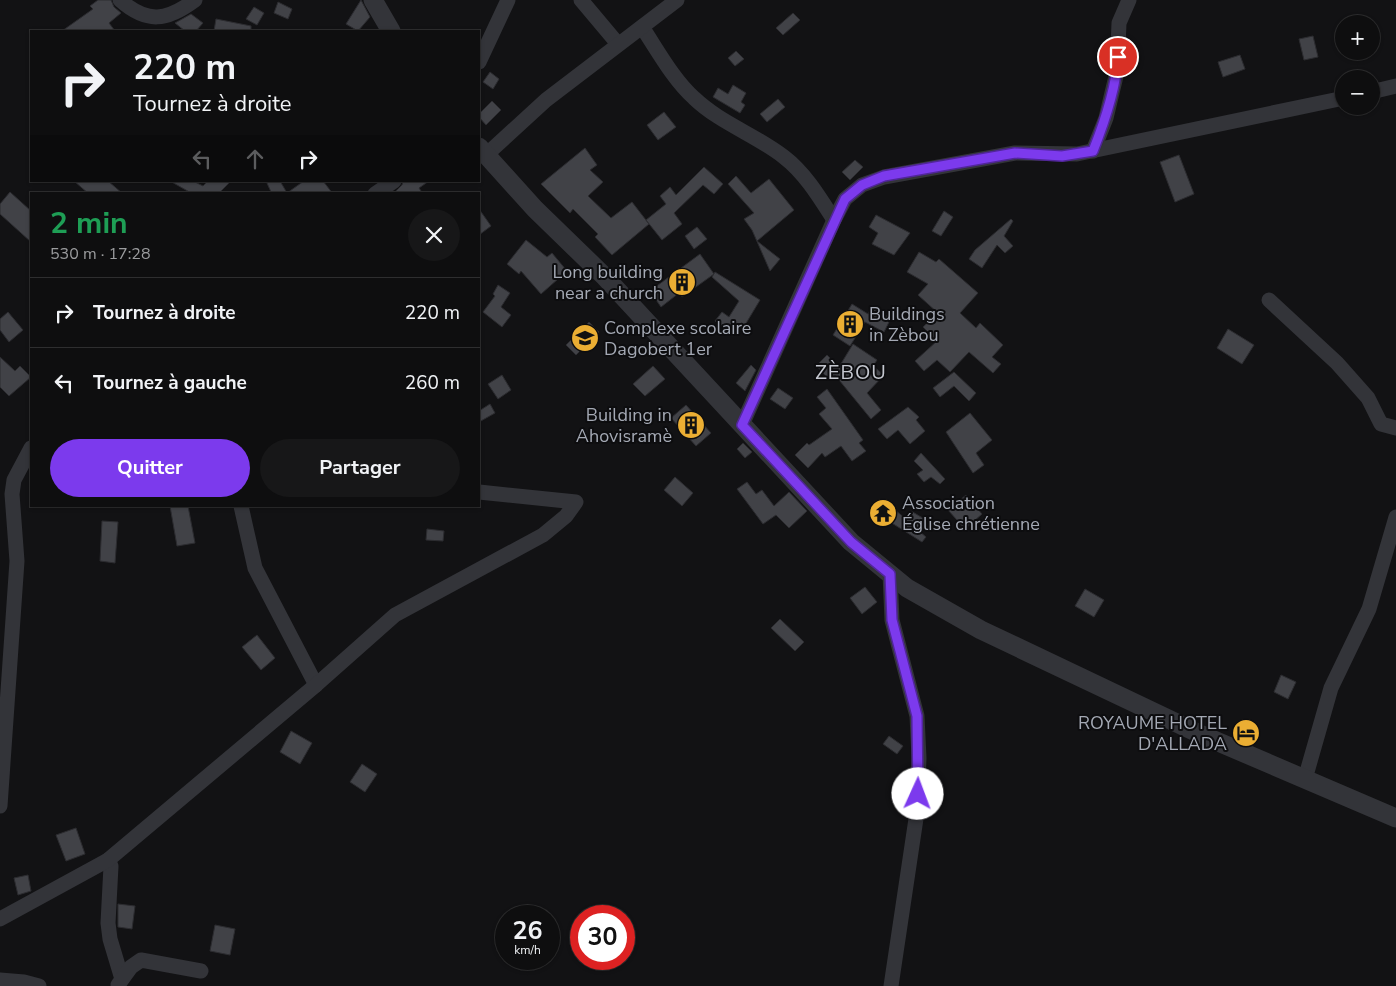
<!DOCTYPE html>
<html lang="fr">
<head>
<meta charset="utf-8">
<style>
	:root { --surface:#0e0e0f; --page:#171718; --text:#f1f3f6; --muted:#9b9c9e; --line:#2e2e2f; --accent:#7c3aed }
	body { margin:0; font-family:"Nunito Sans",sans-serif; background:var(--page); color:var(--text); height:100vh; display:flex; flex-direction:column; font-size:19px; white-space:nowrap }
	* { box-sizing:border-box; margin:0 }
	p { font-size:16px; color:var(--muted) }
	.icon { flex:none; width:28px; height:28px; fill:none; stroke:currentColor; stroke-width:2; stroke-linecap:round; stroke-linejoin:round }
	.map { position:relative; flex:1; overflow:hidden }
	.details { position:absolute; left:30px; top:192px; width:450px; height:315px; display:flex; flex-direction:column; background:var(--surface); border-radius:0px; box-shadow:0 1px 4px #0004,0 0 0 1px var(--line) }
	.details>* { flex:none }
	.banner { position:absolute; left:30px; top:30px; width:450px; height:152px; border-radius:0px; box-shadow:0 1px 4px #0004,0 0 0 1px var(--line); background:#0e0e0f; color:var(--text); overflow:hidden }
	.buttons { position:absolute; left:1335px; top:15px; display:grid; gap:10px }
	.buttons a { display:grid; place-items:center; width:45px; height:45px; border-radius:50%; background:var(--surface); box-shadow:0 1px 4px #0004,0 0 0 1px var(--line); font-size:25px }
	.speed { position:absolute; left:495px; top:905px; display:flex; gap:10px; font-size:25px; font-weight:700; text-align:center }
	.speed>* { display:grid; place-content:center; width:65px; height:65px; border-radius:50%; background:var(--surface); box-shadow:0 1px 4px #0004,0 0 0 1px var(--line); line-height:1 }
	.speed small { font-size:12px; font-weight:400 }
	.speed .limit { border:8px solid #d22; background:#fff; color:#111 }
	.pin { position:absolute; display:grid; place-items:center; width:42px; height:42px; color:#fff; margin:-21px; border:2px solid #fff; border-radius:50%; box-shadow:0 1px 5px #0007 }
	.me { position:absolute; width:55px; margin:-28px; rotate:2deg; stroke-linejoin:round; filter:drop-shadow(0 0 4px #0008) }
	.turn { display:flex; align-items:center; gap:18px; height:105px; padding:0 20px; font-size:22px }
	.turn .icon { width:65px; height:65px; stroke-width:2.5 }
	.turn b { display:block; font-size:35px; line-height:42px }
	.lanes { display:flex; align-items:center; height:48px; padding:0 20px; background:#0003; justify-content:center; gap:25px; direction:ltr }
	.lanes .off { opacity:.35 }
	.round { display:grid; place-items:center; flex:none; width:52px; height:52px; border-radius:26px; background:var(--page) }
	.headline { display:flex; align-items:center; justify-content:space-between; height:85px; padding:0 20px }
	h1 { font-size:30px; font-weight:700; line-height:38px; color:#1e9e55 }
	.cta { display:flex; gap:10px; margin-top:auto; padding:10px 20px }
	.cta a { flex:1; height:58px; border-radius:30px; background:var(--accent); color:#fff; font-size:20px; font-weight:700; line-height:58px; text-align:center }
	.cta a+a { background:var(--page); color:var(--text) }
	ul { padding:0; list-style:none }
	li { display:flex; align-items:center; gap:15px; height:70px; padding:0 20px; border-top:1px solid var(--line) }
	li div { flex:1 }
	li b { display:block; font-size:19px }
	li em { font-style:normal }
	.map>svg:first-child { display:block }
</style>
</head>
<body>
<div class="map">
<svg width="1396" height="986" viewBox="0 0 1396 986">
	<rect width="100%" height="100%" fill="#121214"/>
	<g fill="#414247" stroke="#2c2c30">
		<path d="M98 0H111L114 7 121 13 109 23 115 31H62L93 9 90 6Z"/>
		<path d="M361 0 370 17 358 31 346 24Z"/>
		<path d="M278 2 292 9 288 19 274 13Z"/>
		<path d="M254 7 264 13 257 25 246 19Z"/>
		<path d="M793 13 800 20 783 35 776 28Z"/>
		<path d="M191 14 203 23 196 31H185L175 23Z"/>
		<path d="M216 19 251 26V31H214Z"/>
		<path d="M1313 36 1318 57 1304 60 1299 39Z"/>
		<path d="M736 51 744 59 735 66 728 58Z"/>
		<path d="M1240 55 1245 69 1223 77 1218 62Z"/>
		<path d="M490 72 499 79 493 89 483 82Z"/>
		<path d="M733 85 746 93 741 102 745 105 740 113 713 97 718 88 728 94Z"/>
		<path d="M778 99 785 107 767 122 760 114Z"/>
		<path d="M492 101 501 110 486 125 479 117V114Z"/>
		<path d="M664 112 676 127 658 140 647 125Z"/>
		<path d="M585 148 597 165 590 170 603 182 588 196 611 218 632 202 649 224 612 255 595 237 598 234 573 209 570 213 541 184Z"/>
		<path d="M1179 155 1194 194 1175 202 1160 162Z"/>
		<path d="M855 160 863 167 850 180 842 172Z"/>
		<path d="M704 167 723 184 714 194 703 185 674 213 682 224 662 240 646 220 666 204 660 196 670 187 676 195Z"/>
		<path d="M736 176 751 193 769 179 794 210 757 241 780 259 770 271 752 230 744 219 754 213 728 184Z"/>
		<path d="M74 181H108L123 194H89Z"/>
		<path d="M170 181H193L203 186 208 181H231L218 194H193Z"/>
		<path d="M266 181H280L287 193 304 181H323L333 194H272Z"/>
		<path d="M403 181H429L419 188 423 194H396L395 192 402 185Z"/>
		<path d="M10 192 31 211V242L0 214V204Z"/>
		<path d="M479 209 491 226 479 235Z"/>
		<path d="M944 211 953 217 941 236 932 231Z"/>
		<path d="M876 215 910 233 894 255 872 244 878 233 869 227Z"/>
		<path d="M1011 219 1013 221 1004 236 1013 246 1005 253 997 245 982 268 969 259 975 250Z"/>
		<path d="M697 227 707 239 694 249 685 236Z"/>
		<path d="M526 240 547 257 552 253 567 271 541 294 521 271 519 274 507 264Z"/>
		<path d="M919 252 936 262 939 259 978 293 960 313 976 328 980 323 1003 345 992 357 1001 364 993 373 969 352 950 372 937 360 924 371 915 361 937 341 923 327 938 313 918 295 928 284 907 272Z"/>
		<path d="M700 254 714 274 682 297 679 293 661 307 650 291Z"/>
		<path d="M715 272 760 300 745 325 743 324 733 336 715 321 722 312 729 317 739 301 712 277Z"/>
		<path d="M498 285 510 293 501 307 511 315 502 327 483 312 495 296 493 294Z"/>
		<path d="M852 304 868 314 871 308 891 318 884 332 865 322 850 346 833 335Z"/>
		<path d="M8 312 23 330 9 342 0 330V319Z"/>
		<path d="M589 322 599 332 576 355 566 345Z"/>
		<path d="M1228 329 1254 345 1242 364 1217 348Z"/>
		<path d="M853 344 877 360 873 366 884 375 867 393 881 410 871 419 835 375 829 379 816 366 827 355 839 367Z"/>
		<path d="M0 357 15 371 20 366 31 377 9 396 0 387Z"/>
		<path d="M751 365 756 370 745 391 736 383Z"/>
		<path d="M653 366 665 379 645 396 633 384Z"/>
		<path d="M954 372 976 393 969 401 954 386 940 397 933 388Z"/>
		<path d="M502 375 511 390 498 399 488 384Z"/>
		<path d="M778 388 793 398 785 409 770 399Z"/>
		<path d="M827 389 863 440 859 443 866 451 852 461 841 446 825 457 822 453 808 468 795 455 807 443 809 445 832 429 819 414 826 408 817 397Z"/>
		<path d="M490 404 495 413 479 422V411Z"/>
		<path d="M686 405 711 433 696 446 671 418Z"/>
		<path d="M908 407 919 417 916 420 925 431 910 444 898 430 887 439 878 429Z"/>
		<path d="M970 413 992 440 976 453 984 465 973 473 946 432Z"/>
		<path d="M743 443 752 452 745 458 737 449Z"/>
		<path d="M921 453 945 479 940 484 931 477 924 482 917 474 923 470 914 461Z"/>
		<path d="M675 477 693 493 682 506 664 490Z"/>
		<path d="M747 482 756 494 762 490 774 506 789 492 807 511 789 528 776 515 763 524 737 489Z"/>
		<path d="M966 495 982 514 965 529 948 510Z"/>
		<path d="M883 500 906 519 911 511 926 520 919 531 926 537 922 542 887 520 886 521 874 511Z"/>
		<path d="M170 506H188L195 543 177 546Z"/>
		<path d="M102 521 118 522 115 563 100 561Z"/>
		<path d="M427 529 444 531 443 541 426 540Z"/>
		<path d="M865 587 877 602 862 614 850 598Z"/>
		<path d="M1085 589 1104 600 1094 617 1075 606Z"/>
		<path d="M780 619 804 642 795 651 771 628Z"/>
		<path d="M257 635 275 658 261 670 242 647Z"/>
		<path d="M1281 675 1296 682 1288 699 1274 692Z"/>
		<path d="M291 731 312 743 300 764 280 752Z"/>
		<path d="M889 736 903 746 897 754 883 744Z"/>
		<path d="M362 764 377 774 365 792 350 782Z"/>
		<path d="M76 828 85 854 66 861 56 835Z"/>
		<path d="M28 875 31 891 18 895 14 878Z"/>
		<path d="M118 904 135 906 132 929 118 927Z"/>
		<path d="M215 925 235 929 230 955 210 951Z"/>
	</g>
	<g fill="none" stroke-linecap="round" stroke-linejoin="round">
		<g stroke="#333439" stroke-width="15">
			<path d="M120 0C147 24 167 21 195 0"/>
			<path d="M581 0 618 44"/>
			<path d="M642 27C658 51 673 79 694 98 720 123 756 135 784 157 805 173 820 198 834 220"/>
			<path d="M479 62 508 0"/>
			<path d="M1371 92 1396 86"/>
			<path d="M1093 151 1106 118 1117 72 1119 23 1129 0"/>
			<path d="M486 155 546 100 677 0"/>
			<path d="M375 194 394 181"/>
			<path d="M1269 300 1337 363 1368 398 1381 424 1396 428"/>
			<path d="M742 425 834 220 845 199 862 185 884 177 1015 153 1077 154 1344 98"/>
			<path d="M241 506 255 568 316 685"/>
			<path d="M890 574 892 620 917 716 919 758 917 812 891 986"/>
			<path d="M1305 779 1331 688 1369 609 1396 517"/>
			<path d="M0 806 17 561 12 494 14 480 31 448"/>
			<path d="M108 860 111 866 108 923 110 939 122 979"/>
			<path d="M0 919 108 860 316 685 395 615 543 535 566 516 576 502 479 492"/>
			<path d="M0 980 24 982 39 986"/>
			<path d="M118 985 131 967 141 960 201 971"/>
		</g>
		<g stroke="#333439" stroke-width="19">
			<path d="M373 0 391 31"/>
			<path d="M479 147 535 209 605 277 851 542 907 588 981 630 1202 735 1396 818"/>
		</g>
	</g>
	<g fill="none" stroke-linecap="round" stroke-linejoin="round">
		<g stroke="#51269a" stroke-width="12">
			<path id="route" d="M918 794 917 716 892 620 890 574 851 542 742 425 845 199 862 185 884 176 1015 153 1062 156 1093 151C1105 121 1116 89 1118 57"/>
		</g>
		<use href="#route" stroke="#7c3aed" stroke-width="9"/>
	</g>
	<defs>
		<g id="building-disc" transform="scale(1.4375)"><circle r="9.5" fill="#ebae33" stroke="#0d0d0f"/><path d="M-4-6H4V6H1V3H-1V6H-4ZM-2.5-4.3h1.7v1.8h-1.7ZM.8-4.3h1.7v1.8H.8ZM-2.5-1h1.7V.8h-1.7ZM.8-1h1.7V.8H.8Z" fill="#111"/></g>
		<g id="school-disc" transform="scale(1.4375)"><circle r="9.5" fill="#ebae33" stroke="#0d0d0f"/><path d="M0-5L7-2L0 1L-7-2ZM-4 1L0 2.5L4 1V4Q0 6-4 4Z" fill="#111"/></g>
		<g id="temple-disc" transform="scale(1.4375)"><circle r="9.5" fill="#ebae33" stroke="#0d0d0f"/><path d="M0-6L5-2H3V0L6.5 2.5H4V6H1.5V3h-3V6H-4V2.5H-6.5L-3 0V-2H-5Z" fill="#111"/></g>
		<g id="hotel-disc" transform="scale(1.4375)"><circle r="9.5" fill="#ebae33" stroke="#0d0d0f"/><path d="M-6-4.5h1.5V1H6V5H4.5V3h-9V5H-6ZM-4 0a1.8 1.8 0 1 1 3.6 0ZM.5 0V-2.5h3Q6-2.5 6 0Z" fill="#111"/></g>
	</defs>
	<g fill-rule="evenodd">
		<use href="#building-disc" x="682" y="282"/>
		<use href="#building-disc" x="850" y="324"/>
		<use href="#school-disc" x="585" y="338"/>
		<use href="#building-disc" x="691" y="425"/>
		<use href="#temple-disc" x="883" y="513"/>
		<use href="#hotel-disc" x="1246" y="733"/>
	</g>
	<g text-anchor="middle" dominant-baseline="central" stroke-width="4" stroke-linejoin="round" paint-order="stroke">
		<g font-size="18" fill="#a4a9b4" stroke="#0d0d0f" text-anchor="end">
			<text x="663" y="272">Long building<tspan x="663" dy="21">near a church</tspan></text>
			<text x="869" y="314" text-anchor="start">Buildings<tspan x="869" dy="21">in Zèbou</tspan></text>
			<text x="604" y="328" text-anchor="start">Complexe scolaire<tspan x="604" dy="21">Dagobert 1er</tspan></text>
			<text x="672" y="415">Building in<tspan x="672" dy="21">Ahovisramè</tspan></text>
			<text x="902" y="503" text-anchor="start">Association<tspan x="902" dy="21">Église chrétienne</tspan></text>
			<text x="1227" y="723">ROYAUME HOTEL<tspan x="1227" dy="21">D'ALLADA</tspan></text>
		</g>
		<g font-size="20" letter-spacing="1" fill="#c5c8d0" stroke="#0d0d0f">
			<text x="851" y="372">ZÈBOU</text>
		</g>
	</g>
</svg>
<div class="buttons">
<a>+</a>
<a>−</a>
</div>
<div class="speed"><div>26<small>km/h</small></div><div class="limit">30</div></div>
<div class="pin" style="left:1118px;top:57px;background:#d93025"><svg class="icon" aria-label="arrive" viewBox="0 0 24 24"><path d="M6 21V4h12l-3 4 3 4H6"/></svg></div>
<svg class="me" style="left:918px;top:794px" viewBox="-20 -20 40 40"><circle r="19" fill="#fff"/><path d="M0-13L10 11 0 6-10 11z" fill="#7c3aed"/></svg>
<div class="banner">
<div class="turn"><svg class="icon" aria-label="right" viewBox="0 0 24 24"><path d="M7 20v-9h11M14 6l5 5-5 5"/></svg><div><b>220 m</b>Tournez à droite</div></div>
<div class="lanes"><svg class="icon off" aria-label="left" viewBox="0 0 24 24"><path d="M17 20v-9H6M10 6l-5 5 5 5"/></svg><svg class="icon off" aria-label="ahead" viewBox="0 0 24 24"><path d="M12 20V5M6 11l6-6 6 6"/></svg><svg class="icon" aria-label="right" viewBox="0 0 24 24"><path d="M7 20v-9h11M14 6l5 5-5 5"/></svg></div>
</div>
<section class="details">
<div class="headline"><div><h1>2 min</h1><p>530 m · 17:28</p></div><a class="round"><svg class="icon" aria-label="close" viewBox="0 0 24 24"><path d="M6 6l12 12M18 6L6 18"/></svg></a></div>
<ul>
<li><svg class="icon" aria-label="right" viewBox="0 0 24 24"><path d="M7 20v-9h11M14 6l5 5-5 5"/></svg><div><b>Tournez à droite</b></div><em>220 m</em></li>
<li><svg class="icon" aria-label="left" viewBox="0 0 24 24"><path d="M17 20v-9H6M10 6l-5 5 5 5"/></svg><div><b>Tournez à gauche</b></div><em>260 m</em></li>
</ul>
<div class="cta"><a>Quitter</a><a>Partager</a></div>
</section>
</div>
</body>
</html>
